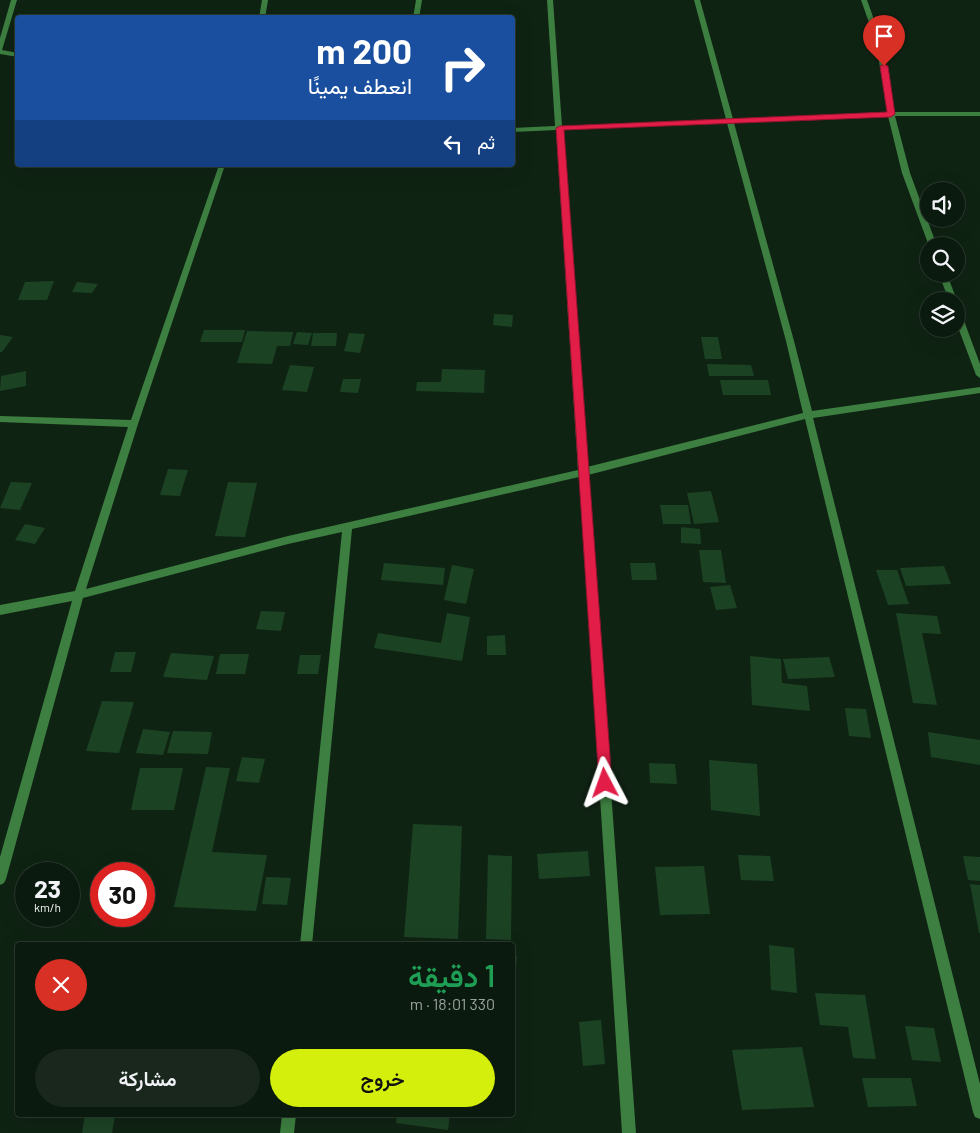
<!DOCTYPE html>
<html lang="ar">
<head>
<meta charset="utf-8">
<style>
	:root { --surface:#0b1a0e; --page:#19271c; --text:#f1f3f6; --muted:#9aa19e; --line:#2b382e; --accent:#d5ef0d }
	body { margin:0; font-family:Barlow,Vazirmatn,sans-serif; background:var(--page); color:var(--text); direction:rtl; height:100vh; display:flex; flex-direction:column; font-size:19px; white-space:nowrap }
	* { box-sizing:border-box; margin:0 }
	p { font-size:16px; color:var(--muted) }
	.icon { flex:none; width:28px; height:28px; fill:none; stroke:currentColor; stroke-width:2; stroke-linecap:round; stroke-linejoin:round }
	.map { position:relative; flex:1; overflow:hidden; direction:ltr }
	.side { position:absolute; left:15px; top:942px; width:500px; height:175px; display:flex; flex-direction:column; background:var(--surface); border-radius:5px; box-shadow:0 5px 20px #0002,0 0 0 1px var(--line); direction:rtl }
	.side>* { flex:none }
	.hud { position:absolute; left:15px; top:15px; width:500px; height:152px; border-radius:5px; box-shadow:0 5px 20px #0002,0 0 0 1px var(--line); direction:rtl; background:#1a4fa0; color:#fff; overflow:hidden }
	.fabs { position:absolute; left:920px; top:182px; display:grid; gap:10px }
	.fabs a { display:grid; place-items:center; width:45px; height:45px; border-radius:50%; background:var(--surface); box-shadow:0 5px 20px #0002,0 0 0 1px var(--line); font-size:25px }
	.speed { position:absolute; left:15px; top:862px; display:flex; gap:10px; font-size:25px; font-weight:700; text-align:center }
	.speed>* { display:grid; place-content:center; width:65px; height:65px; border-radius:50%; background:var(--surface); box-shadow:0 5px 20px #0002,0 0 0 1px var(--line); line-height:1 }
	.speed small { font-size:12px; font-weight:400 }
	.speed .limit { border:8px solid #d22; background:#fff; color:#111 }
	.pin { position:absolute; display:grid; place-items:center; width:42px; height:42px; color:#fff; margin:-51px -21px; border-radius:50% 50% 50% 0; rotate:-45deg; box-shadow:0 0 5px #0007 }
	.pin .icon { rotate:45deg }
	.me { position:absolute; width:55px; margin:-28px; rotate:356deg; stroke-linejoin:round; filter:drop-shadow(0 0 4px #0008) }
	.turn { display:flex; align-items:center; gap:18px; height:105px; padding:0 20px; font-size:22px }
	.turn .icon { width:65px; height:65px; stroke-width:2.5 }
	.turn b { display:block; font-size:35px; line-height:42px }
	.then { display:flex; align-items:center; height:48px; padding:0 20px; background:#0003; gap:10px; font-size:19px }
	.round { display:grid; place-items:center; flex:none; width:52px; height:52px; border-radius:26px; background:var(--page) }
	.head { display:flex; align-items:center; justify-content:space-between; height:85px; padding:0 20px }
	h1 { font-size:30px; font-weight:600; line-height:38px; color:#1e9e55 }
	.primary-button { display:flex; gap:10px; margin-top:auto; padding:10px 20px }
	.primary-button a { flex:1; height:58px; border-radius:30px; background:var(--accent); color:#111; font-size:20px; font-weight:600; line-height:58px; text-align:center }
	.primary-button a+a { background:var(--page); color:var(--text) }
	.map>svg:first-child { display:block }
</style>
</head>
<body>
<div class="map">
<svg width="980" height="1133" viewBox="0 0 980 1133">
	<rect width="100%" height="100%" fill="#0f2313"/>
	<g fill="#1c4224">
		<path d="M54 281 47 300H18L25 282Z"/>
		<path d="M77 282 98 284 92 293 72 292Z"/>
		<path d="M494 314 513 315 512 327 493 325Z"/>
		<path d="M204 330H245L242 342H200Z"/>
		<path d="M247 331 293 332 290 346H277L272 364 237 363Z"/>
		<path d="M297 332 312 333 308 345 293 344Z"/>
		<path d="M313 333H337L336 346H311Z"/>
		<path d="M349 333 365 334 360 353 344 351Z"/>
		<path d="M0 335 13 337 2 352H0Z"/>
		<path d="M701 337H718L722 359H705Z"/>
		<path d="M707 364 751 365 754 376H709Z"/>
		<path d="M290 365 314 367 307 392 282 390Z"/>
		<path d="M442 369 485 370 484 393 416 391 417 382H441Z"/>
		<path d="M26 371V386L0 391 1 376Z"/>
		<path d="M343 379H361L358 393 340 392Z"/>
		<path d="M720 380H768L771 395H723Z"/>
		<path d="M168 469 188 470 180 496 160 495Z"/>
		<path d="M11 482 32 483 20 510 0 508Z"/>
		<path d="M228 482 257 483 245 537 215 536Z"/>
		<path d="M711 491 719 522 694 524 687 493Z"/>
		<path d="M660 505H688L691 524H663Z"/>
		<path d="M25 524 45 528 35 544 15 540Z"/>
		<path d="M681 527 700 529 701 544 681 543Z"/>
		<path d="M699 550H721L726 583 703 582Z"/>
		<path d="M384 563 445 568 443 585 381 580Z"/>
		<path d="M630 563H655L657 580H632Z"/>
		<path d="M452 565 474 569 466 604 444 600Z"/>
		<path d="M944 566 951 584 906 586 900 568Z"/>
		<path d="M876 570H897L909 604 888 605Z"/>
		<path d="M730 585 737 608 716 610 710 587Z"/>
		<path d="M261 611 285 612 281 631 256 629Z"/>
		<path d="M447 613 470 617 462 661 374 648 378 633 441 643Z"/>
		<path d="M896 613 937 616 941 634 922 633 937 705 913 703Z"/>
		<path d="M505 635 506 655H487V636Z"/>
		<path d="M115 652H136L131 672H110Z"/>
		<path d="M171 653 214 656 207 680 163 677Z"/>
		<path d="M220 654H249L245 674H216Z"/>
		<path d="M300 655H321L318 674H297Z"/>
		<path d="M750 656 781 659 782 683 807 686 810 711 752 705Z"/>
		<path d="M829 657 835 677 788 679 783 659Z"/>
		<path d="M102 701 134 702 119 753 86 751Z"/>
		<path d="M845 708 866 709 871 738 849 736Z"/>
		<path d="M143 729 170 732 163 755 136 753Z"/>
		<path d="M173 731 212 732 208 754 167 753Z"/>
		<path d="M928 732 980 740V765L931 757Z"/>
		<path d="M242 757 265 759 259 783 236 781Z"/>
		<path d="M709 760 757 764 760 816 711 810Z"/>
		<path d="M649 763 675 764 677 784 650 783Z"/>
		<path d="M206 767 230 768 212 852 267 855 256 911 174 907Z"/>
		<path d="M140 768H183L174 810H131Z"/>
		<path d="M413 824 462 826 458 939 404 937Z"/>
		<path d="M588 851 590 876 539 879 537 854Z"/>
		<path d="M488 855 512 856 511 940 486 939Z"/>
		<path d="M738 855 770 856 774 881 741 880Z"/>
		<path d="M963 856 980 857V881L968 880Z"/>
		<path d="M704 866 710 914 660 915 655 867Z"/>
		<path d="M266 877 291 878 287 905 262 904Z"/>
		<path d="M970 884 980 885V933H979Z"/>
		<path d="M769 945 794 948 797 993 771 990Z"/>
		<path d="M512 955 517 956 514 992H512Z"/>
		<path d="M815 993 865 995 876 1059 853 1058 848 1027 820 1025Z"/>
		<path d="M601 1020 605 1064 583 1066 579 1022Z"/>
		<path d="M905 1026 934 1028 941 1062 912 1060Z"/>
		<path d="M802 1047 814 1107 742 1110 732 1050Z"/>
		<path d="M862 1078H911L917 1106 868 1107Z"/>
		<path d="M85 1115H115L112 1133H82Z"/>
		<path d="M397 1115H450L448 1130 396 1123Z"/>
	</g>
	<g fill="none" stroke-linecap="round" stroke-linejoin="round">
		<g fill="#3d7f40" fill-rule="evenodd">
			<path d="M11 0H17L2 50 18 53V57L0 54V38Z"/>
			<path d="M262 0H268L265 18H259Z"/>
			<path d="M416 0H422L419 18H413Z"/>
			<path d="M547 0H553L562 126 726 119 694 0H700L733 119 887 112 876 42 861 0H867L882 42 894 112H980V116H895L910 173 937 246H929L902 173 888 116 734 123 794 341 812 411 980 387V393L813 418 980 1084V1119L975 1117 973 1112 805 419 588 475 636 1133H622L579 477 352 529 312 945H300L342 532 288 544 83 598 6 879 4 883 0 885V857L72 601 0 615V605L75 591 128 427 0 422V416L131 420 219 165H225L138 424 86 589 288 536 578 470 556 130 512 132V128L555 126ZM727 123 786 341 803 413 587 467 562 130Z"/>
			<path d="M939 274H947L957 301 956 302 949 301Z"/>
			<path d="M956 307 960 310 980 364V378L976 375 956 322Z"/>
			<path d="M282 1115H296L294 1133H280Z"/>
		</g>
	</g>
	<path fill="#e11d48" stroke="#92132f" d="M884 64 888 66 895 114 891 117 564 130 612 783 610 788 605 790 600 788 599 783 556 128 560 126 887 112 880 66Z"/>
</svg>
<div class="fabs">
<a><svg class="icon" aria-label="sound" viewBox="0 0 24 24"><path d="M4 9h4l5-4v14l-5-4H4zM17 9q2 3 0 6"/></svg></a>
<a><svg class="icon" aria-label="search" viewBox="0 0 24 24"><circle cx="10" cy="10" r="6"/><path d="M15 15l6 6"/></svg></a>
<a><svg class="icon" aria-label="layers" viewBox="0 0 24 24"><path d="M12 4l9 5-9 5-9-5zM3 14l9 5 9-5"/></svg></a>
</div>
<div class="speed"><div>23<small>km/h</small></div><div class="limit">30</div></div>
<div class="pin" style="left:884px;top:66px;background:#d93025"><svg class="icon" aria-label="arrive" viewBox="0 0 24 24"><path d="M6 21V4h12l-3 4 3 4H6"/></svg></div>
<svg class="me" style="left:605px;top:783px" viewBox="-20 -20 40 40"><path d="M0-17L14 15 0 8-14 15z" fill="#e11d48" stroke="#fff" stroke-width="4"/></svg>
<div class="hud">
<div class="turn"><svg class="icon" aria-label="right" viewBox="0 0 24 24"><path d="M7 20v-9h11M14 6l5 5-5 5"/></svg><div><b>200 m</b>انعطف يمينًا</div></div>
<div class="then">ثم<svg class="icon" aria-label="left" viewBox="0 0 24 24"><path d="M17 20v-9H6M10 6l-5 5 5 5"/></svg></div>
</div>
<section class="side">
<div class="head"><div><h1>1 دقيقة</h1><p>330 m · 18:01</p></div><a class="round" style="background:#d93025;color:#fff"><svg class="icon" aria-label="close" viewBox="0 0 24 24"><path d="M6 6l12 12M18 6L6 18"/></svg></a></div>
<div class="primary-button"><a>خروج</a><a>مشاركة</a></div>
</section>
</div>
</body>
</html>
